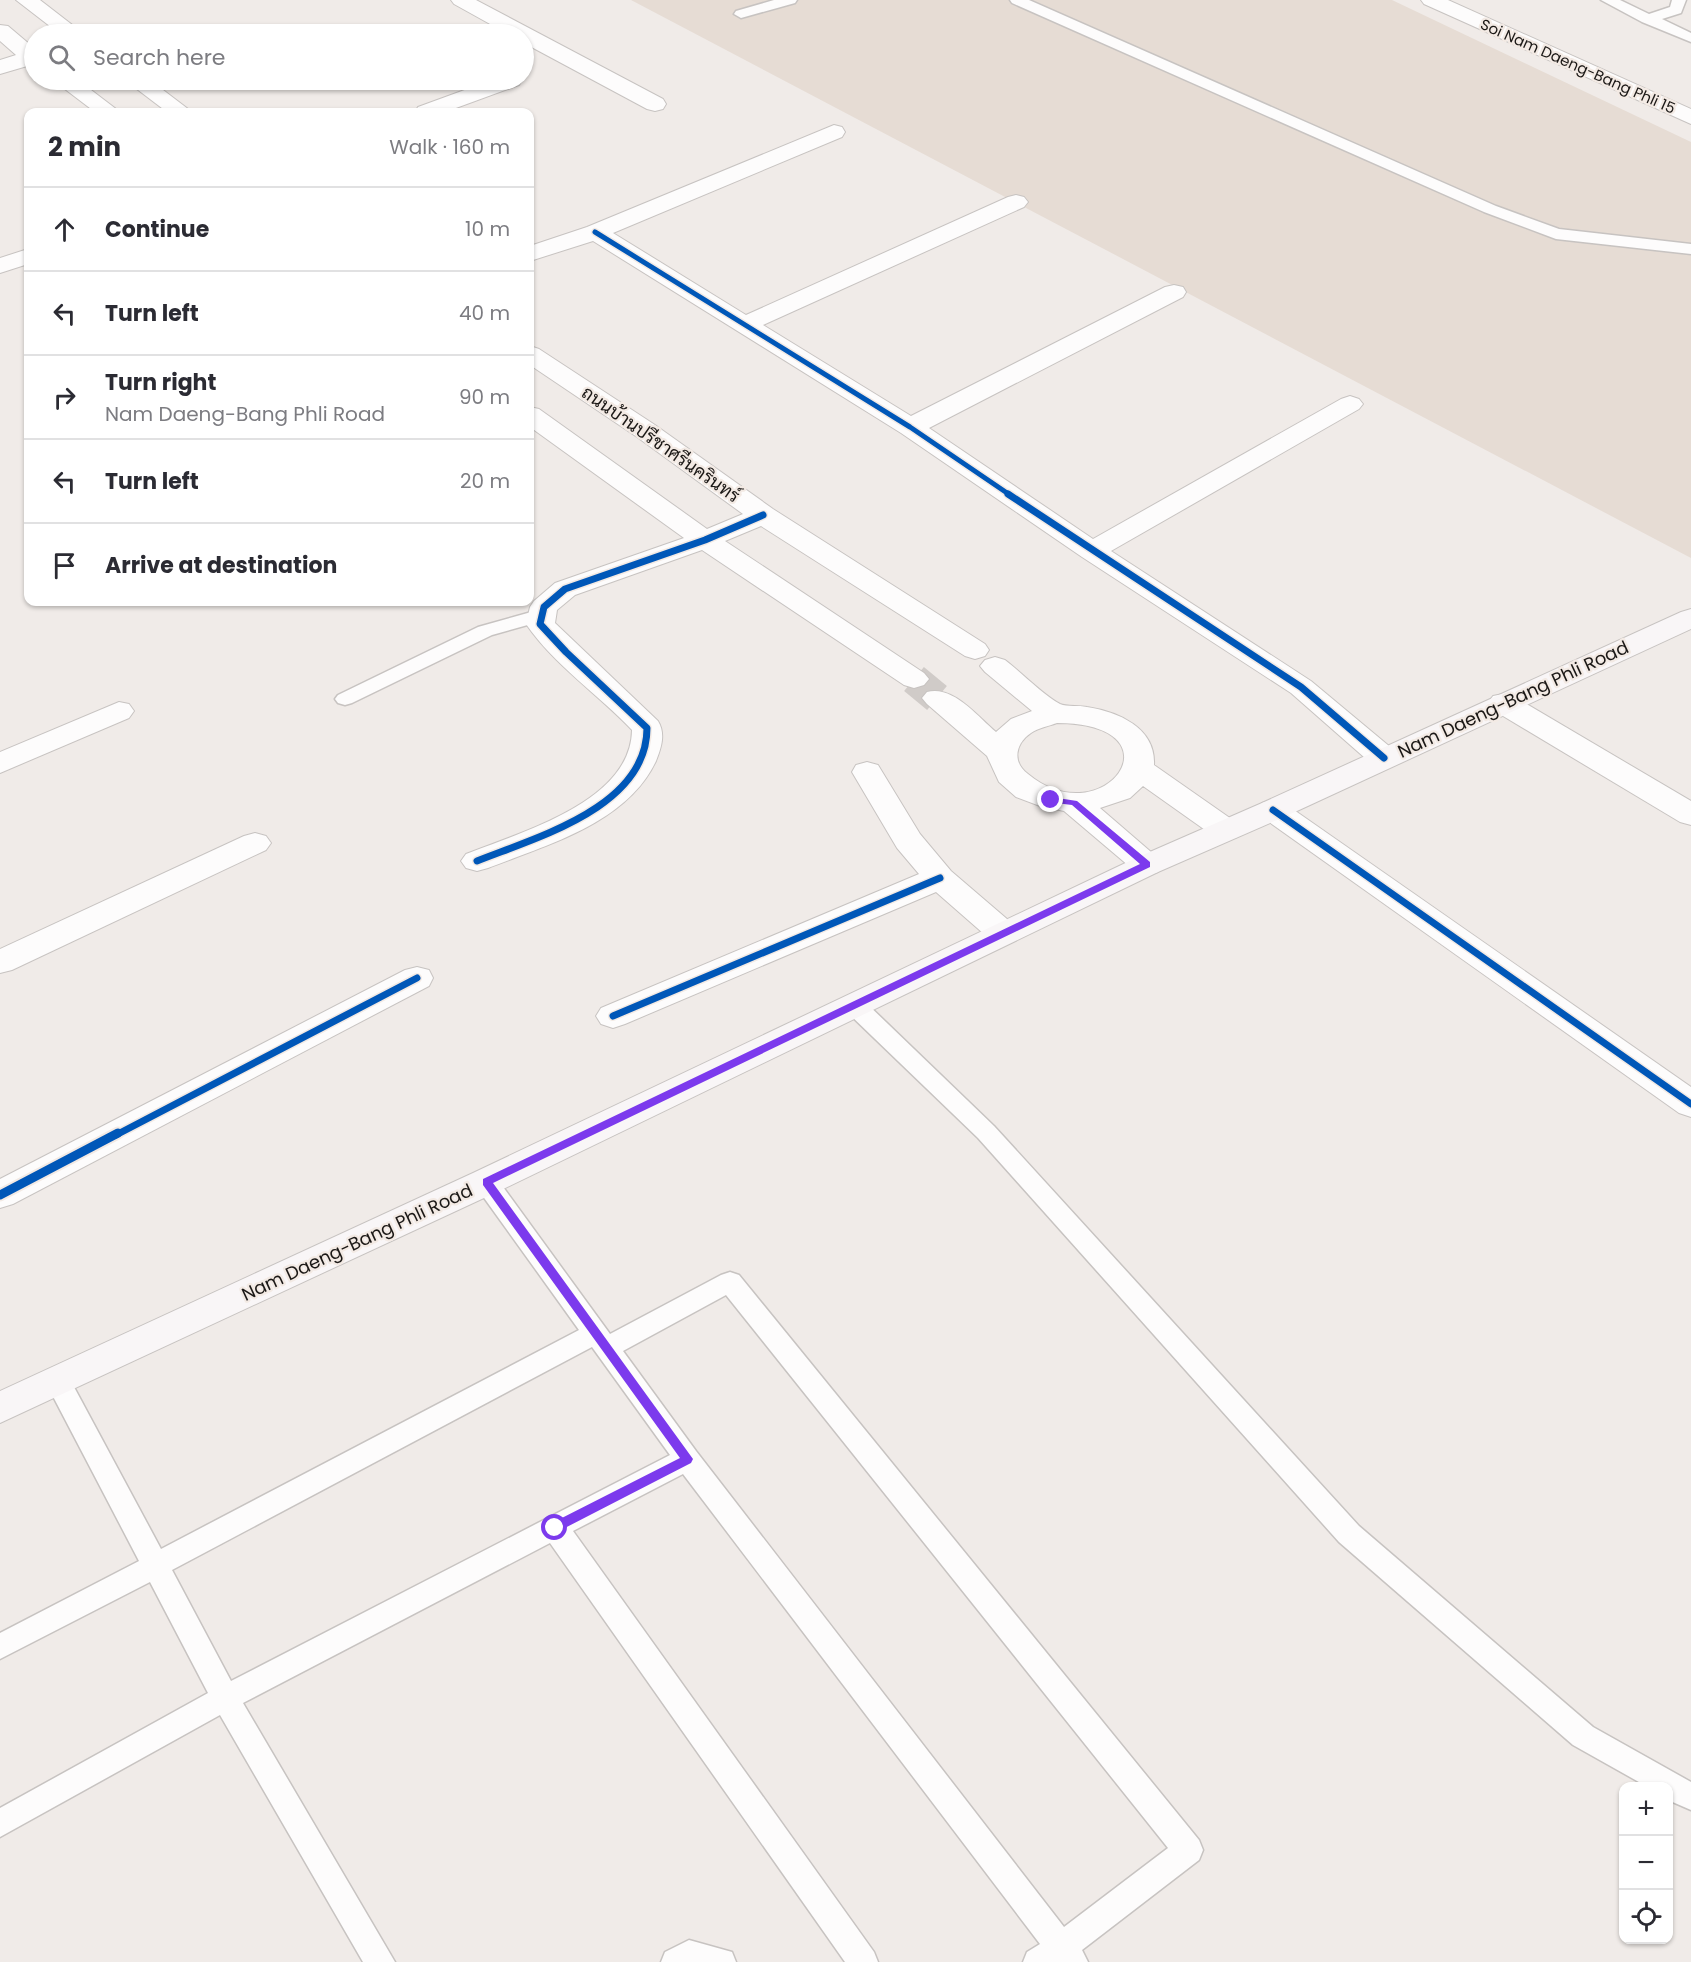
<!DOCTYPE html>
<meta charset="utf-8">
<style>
body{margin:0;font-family:Poppins,Sarabun,sans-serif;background:#f7f7f7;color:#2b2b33}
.controls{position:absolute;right:18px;bottom:18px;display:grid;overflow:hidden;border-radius:12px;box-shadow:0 2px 4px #0004}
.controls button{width:54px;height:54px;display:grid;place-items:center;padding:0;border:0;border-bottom:2px solid #e1e1e2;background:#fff;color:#2b2b33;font:30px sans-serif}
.stop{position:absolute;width:18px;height:18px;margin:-14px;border:4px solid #7c3aed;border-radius:50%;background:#fff}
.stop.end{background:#7c3aed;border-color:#fff;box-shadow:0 2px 6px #0008}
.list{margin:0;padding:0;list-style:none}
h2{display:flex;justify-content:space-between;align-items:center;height:78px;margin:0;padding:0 24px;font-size:26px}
h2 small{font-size:20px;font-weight:400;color:#7c7c81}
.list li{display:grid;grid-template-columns:39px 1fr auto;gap:18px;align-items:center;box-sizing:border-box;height:84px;padding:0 24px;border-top:2px solid #e1e1e2}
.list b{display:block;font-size:22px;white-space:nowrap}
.list p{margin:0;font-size:20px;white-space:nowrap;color:#7c7c81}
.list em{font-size:20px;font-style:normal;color:#7c7c81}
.icon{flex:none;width:33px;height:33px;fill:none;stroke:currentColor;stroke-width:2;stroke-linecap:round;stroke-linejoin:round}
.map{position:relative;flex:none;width:1691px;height:1962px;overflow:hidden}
.search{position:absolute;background:#fff;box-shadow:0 2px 4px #0004;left:24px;top:24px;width:510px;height:66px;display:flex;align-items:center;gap:15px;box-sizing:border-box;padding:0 21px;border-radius:33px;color:#7c7c81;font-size:22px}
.panel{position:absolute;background:#fff;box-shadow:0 2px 4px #0004;left:24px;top:108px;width:510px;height:498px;border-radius:12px}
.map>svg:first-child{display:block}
</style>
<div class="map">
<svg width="1691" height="1962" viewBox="0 0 1691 1962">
<rect width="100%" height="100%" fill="#f0ebe8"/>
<path fill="#e6dcd4" d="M631,0H1392L1691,142V558Z"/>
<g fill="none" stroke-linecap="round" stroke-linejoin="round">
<path stroke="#d0cbc8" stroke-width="31" stroke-dasharray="31 15" stroke-linecap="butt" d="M914,679L937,698"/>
<defs>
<g id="lane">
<path d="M774,0H797L795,3L741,18L734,14L736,11Z"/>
<path d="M1010,0H1029L1496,206L1559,229L1691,244V254L1556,239L1484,212L1012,3Z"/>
<path d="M1601,0H1620L1649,14L1670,7L1672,0H1686L1681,13L1662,19L1691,33V42L1642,22Z"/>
<path d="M542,609L549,611L552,615L549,619L492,635L352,703L345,705L338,703L335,699L338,695L478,627Z"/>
<path d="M854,997L862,999L994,1126L1359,1526L1593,1727L1691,1782V1810L1668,1800V1786H1646L1573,1745L1339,1542L978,1138L846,1011L843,1005L846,999Z"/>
<path d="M486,1173L495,1176L610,1334L721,1275L730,1272L739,1275L1199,1840L1203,1850L1199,1860L1082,1950L1088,1962H1023L1027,1952L1040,1944L683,1474L573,1531L874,1952L878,1962H845L550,1543L243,1703L395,1962H363L220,1715L0,1837V1808L208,1693L150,1582L0,1659V1633L139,1561L45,1381L49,1374L58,1371L67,1374L161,1549L579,1330L477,1188L474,1182L477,1176ZM726,1295L1168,1848L1064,1927L696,1451L623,1351ZM592,1347L670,1455L231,1681L172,1570Z"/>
<path d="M689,1940L732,1952L736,1962H661L665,1952Z"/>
</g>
<g id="street">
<path d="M16,0H40L84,34H60Z"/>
<path d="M451,0H476L663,99L666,104L663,109L655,111L647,109L524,43V34H508L454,4Z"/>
<path d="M1421,0H1448L1691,109V124L1424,4Z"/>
<path d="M0,25L8,26L34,48V64L0,74V60L16,55L0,41Z"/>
<path d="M53,80H78L120,112H95Z"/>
<path d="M125,80H150L192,112H167Z"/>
<path d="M492,80H522L519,85L445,112H415L418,107Z"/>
<path d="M834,125L842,127L845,132L842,137L613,233L746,315L1008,197L1016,195L1024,197L1028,202L1024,207L763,325L911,416L1165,287L1174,285L1183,287L1186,292L1183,297L929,428L1093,539L1341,399L1350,396L1359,399L1363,404L1359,409L1111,551L1311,681L1395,751L1399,758L1395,765L1384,768L1373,765L1291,693L1082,557L901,433L593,241L530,261V246L587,227Z"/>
<path d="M28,249V264L0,273V258Z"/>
<path d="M530,346L539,349L655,425L773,509L985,644L989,650L985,656L975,659L965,656L761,526L725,541L924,673L929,679L924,685L914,688L904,685L702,550L575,595L557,610L555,623L658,721C666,734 661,748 656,761C627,823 547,845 488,868L477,871L466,868L461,861L466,854C521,832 631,802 632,730C598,694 554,665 526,624L530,607L534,601L555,583L684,538L530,427V407L539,409L707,529L743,514L637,437L530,365Z"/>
<path d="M995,657L1005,660C1021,672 1043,695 1060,704C1067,707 1079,705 1087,707C1119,712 1156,728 1154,765L1237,823L1242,830L1237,837L1226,840L1215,837L1143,786L1130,798L1100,808L1158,858L1163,865L1158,872L1147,875L1136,872L1064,811L1040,806L1016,797L999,782L987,756L927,704L922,698L927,692C953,685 977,716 996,732L1011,719L1032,711L985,672L980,666L985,660ZM1057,723C1185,724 1104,837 1028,774C1012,762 1015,744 1031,733C1038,728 1049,726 1057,723Z"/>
<path d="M1503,694L1513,696L1691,801V825L1680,822L1493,710L1488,703L1493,696Z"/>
<path d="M119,702L129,704L134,711L129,718L0,773V752Z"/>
<path d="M867,762L878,765L920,834L951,871L1014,925L1019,933L1014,941L1003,944L992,941L936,892L625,1024L613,1028L601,1024L596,1016L601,1008L919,874L897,848L852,772L856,765Z"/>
<path d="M1273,800L1284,803L1691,1087V1117L1679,1113L1262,817L1258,810L1262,803Z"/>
<path d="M255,833L266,836L271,843L266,850L12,970L0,973V949L244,836Z"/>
<path d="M417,967L429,970L433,978L429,986L13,1204L0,1208V1179L405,970Z"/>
</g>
<path id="secondary" d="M1691,609V629L1284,817L1158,872L499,1191L0,1423V1391L473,1173L1136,858L1262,803L1681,612Z"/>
</defs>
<use href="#lane" stroke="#c7c3c1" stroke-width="3"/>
<use href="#street" stroke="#c7c3c1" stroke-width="2"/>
<use href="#secondary" stroke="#c7c3c1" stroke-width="2"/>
<use href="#lane" fill="#fdfcfc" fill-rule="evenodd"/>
<use href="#street" fill="#fdfcfc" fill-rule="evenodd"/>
<use href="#secondary" fill="#f9f6f7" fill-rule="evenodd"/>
<defs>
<path id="cycleway-far2" d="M595,232L910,427L1010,495"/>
<g id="cycleway-far1">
<path d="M1008,494L1301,687L1384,758"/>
<path d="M1273,810L1691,1104"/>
<path d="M477,861C537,837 647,807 647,728L566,652L540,624L544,607L565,589L705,540L763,515"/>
<path d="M613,1016L940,878"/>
<path d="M116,1135L417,978"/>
</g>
<path id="cycleway" d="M0,1195L118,1133"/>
</defs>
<use href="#cycleway-far2" stroke="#f3eae4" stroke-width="8"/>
<use href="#cycleway-far1" stroke="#f3eae4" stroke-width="10"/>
<use href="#cycleway" stroke="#f3eae4" stroke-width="13"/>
<use href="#cycleway-far2" stroke="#0057b8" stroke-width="5"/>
<use href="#cycleway-far1" stroke="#0057b8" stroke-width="7"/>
<use href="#cycleway" stroke="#0057b8" stroke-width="9"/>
</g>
<path fill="#7c3aed" d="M1051,797L1077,801L1150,862V867L493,1183L693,1459L691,1463L559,1531H550V1524L680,1458L483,1185V1179L1140,864L1072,805L1048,802L1046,800Z"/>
<g text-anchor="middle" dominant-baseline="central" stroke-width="4.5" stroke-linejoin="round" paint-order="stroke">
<g font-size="15" fill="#1b1816" stroke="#f3eae4">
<text transform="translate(1578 66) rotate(24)">Soi Nam Daeng-Bang Phli 15</text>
</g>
<g font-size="18" fill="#1b1816" stroke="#f3eae4">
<text transform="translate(661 444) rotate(35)">ถนนบ้านปรีชาศรีนครินทร์</text>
<text transform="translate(1513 699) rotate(-25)">Nam Daeng-Bang Phli Road</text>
<text transform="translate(357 1242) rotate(-25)">Nam Daeng-Bang Phli Road</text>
</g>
</g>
</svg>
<div class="controls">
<button>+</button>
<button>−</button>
<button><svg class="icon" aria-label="locate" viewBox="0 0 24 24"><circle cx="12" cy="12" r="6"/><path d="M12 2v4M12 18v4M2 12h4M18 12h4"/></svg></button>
</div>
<div class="stop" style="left:555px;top:1528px"></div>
<div class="stop end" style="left:1051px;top:800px"></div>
<div class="search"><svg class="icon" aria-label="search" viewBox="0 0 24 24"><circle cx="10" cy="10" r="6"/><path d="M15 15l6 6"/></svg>Search here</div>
<section class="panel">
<h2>2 min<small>Walk · 160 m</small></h2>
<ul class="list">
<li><svg class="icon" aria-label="ahead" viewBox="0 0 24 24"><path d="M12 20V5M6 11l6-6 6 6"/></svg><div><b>Continue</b></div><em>10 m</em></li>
<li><svg class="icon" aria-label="left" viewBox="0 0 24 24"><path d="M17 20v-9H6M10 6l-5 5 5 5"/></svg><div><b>Turn left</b></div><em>40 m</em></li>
<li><svg class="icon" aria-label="right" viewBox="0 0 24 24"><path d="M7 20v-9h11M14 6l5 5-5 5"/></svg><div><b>Turn right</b><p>Nam Daeng-Bang Phli Road</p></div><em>90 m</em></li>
<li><svg class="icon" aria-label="left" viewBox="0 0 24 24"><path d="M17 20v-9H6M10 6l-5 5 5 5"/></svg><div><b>Turn left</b></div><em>20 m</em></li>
<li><svg class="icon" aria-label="arrive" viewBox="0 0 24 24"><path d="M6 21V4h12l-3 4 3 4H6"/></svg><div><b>Arrive at destination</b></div></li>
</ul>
</section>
</div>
